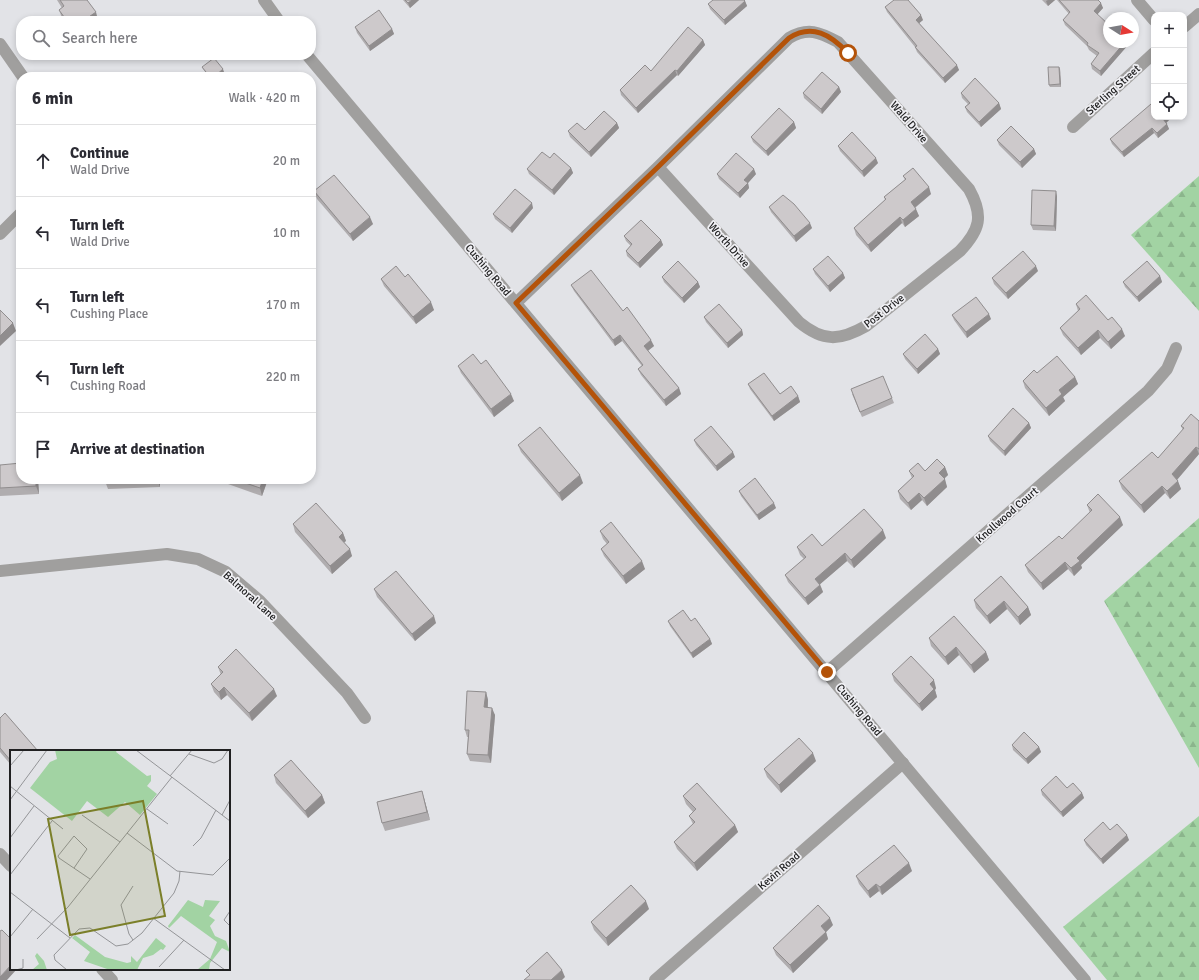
<!DOCTYPE html>
<meta charset="utf-8">
<style>
body{margin:0;font-family:Signika,sans-serif;background:#f2f2f3;color:#2b2b33}
.controls{position:absolute;right:12px;top:12px;display:grid;overflow:hidden;border-radius:8px;box-shadow:0 2px 6px #0003}
.controls button{width:36px;height:36px;display:grid;place-items:center;padding:0;border:0;border-bottom:1px solid #e1e1e2;background:#fff;color:#2b2b33;font:20px sans-serif}
.compass{position:absolute;left:1103px;top:12px;width:36px;height:36px;border-radius:50%;background:#fff;box-shadow:0 2px 6px #0003;rotate:101deg}
.stop{position:absolute;width:12px;height:12px;margin:-9px;border:3px solid #b45309;border-radius:50%;background:#fff}
.stop.end{background:#b45309;border-color:#fff;box-shadow:0 1px 4px #0008}
.list{margin:0;padding:0;list-style:none}
h2{display:flex;justify-content:space-between;align-items:center;height:52px;margin:0;padding:0 16px;font-size:17px}
h2 small{font-size:13px;font-weight:400;color:#7c7c81}
.list li{display:grid;grid-template-columns:26px 1fr auto;gap:12px;align-items:center;box-sizing:border-box;height:72px;padding:0 16px;border-top:1px solid #e1e1e2}
.list b{display:block;font-size:15px;white-space:nowrap}
.list p{margin:0;font-size:13px;white-space:nowrap;color:#7c7c81}
.list em{font-size:13px;font-style:normal;color:#7c7c81}
.icon{flex:none;width:22px;height:22px;fill:none;stroke:currentColor;stroke-width:2;stroke-linecap:round;stroke-linejoin:round}
.map{position:relative;flex:none;width:1199px;height:980px;overflow:hidden}
.search{position:absolute;background:#fff;box-shadow:0 2px 6px #0003;left:16px;top:16px;width:300px;height:44px;display:flex;align-items:center;gap:10px;box-sizing:border-box;padding:0 14px;border-radius:16px;color:#7c7c81;font-size:15px}
.panel{position:absolute;background:#fff;box-shadow:0 2px 6px #0003;left:16px;top:72px;width:300px;height:412px;border-radius:16px}
.map>svg:first-child{display:block}
</style>
<div class="map">
<svg width="1199" height="980" viewBox="0 0 1199 980">
<defs>
<pattern id="forest-firs" width="22" height="20" patternUnits="userSpaceOnUse"><rect width="22" height="20" fill="#a2d3a3"/><path d="M5 1l3.5 6h-7zM16 11l3.5 6h-7z" fill="#8bb58c"/></pattern>
</defs>
<rect width="100%" height="100%" fill="#e2e3e7"/>
<g fill="url(#forest-firs)">
<path d="M1199,176V311L1131,235Z"/>
<path d="M1199,518V768L1104,601Z"/>
<path d="M1199,816V980H1107L1063,927Z"/>
</g>
<g fill="none" stroke-linecap="round" stroke-linejoin="round">
<g stroke="#a09f9e" stroke-width="12">
<path d="M264,0L279,21"/>
<path d="M1137,0L1154,20"/>
<path d="M1184,27L1199,14"/>
<path d="M0,44L23,77"/>
<path d="M307,55L1085,980"/>
<path d="M1073,127L1154,53"/>
<path d="M0,234L21,213"/>
<path d="M516,303L658,167L789,38C808,27 819,32 838,42L969,189C984,216 980,230 960,251L866,326C840,341 823,342 799,322L658,167"/>
<path d="M0,571L167,554L198,559L226,572L260,601L347,693L365,718"/>
<path d="M827,672L1148,391L1167,369L1176,348"/>
<path d="M0,854L11,866"/>
<path d="M102,969L112,980"/>
<path d="M655,980L903,763"/>
</g>
</g>
<g fill="#b0adaf">
<path d="M57,0H87L98,20L97,21H64L62,18L59,10L62,8Z"/>
<path d="M403,0H419L410,8Z"/>
<path d="M1042,0H1055L1048,6Z"/>
<path d="M1057,0H1098L1103,8L1097,14L1109,42H1127L1128,45L1101,76L1092,69L1091,64L1097,56L1089,50L1087,46L1065,25L1063,20L1069,14Z"/>
<path d="M745,1L747,6L725,25L710,9L708,4Z"/>
<path d="M885,7L923,20L919,23L959,70L945,83L917,52L915,47L887,12Z"/>
<path d="M355,27L392,29L394,34L370,51L357,33Z"/>
<path d="M703,40L705,45L678,76L677,75L638,113L621,95L620,90L651,71Z"/>
<path d="M202,67L224,72L218,77H209L203,69Z"/>
<path d="M1059,67L1060,69L1061,87H1050L1049,85Z"/>
<path d="M839,87L841,92L822,114L804,98L803,93Z"/>
<path d="M961,93L999,103L1001,109L981,127L967,112L965,107L968,104L962,98Z"/>
<path d="M1154,117H1172L1166,123L1169,129L1158,138L1154,133L1124,157L1112,144L1110,139Z"/>
<path d="M794,122L796,128L768,156L753,142L751,137Z"/>
<path d="M617,123L619,128L591,157L570,137L568,131L585,130Z"/>
<path d="M997,140L1034,149L1036,154L1022,168L999,145Z"/>
<path d="M838,146L878,163L864,177L840,151Z"/>
<path d="M550,158L571,168L573,173L554,195L529,174L527,169Z"/>
<path d="M717,174H756L748,183L749,188L740,198L719,179Z"/>
<path d="M903,176L931,194L915,208L919,216L905,227L902,223L871,252L856,235L854,228L885,200L884,197L905,180Z"/>
<path d="M314,191L373,224L353,241L317,199Z"/>
<path d="M1057,196L1056,231L1033,230L1031,225Z"/>
<path d="M769,207L812,228L796,242L771,212Z"/>
<path d="M533,208L512,233L495,219L493,214Z"/>
<path d="M624,236L661,240L663,245L640,268L627,256L626,251L631,246L626,241Z"/>
<path d="M813,269L843,273L845,278L830,292L815,274Z"/>
<path d="M1038,271L1008,299L994,284L992,278Z"/>
<path d="M1160,276L1162,282L1139,302L1125,287L1123,282Z"/>
<path d="M405,277L434,310L416,324L384,286L381,279Z"/>
<path d="M662,277L698,282L700,287L684,303L664,282Z"/>
<path d="M571,285L623,311L654,346L648,351L679,388L681,394L666,406L641,375L638,369L642,366L622,341L615,346L574,291Z"/>
<path d="M1076,304L1108,320L1125,336L1111,349L1100,338L1081,355L1063,335L1060,328L1078,311Z"/>
<path d="M952,315L991,319L967,338L954,320Z"/>
<path d="M704,317L742,330L743,335L728,348L706,322Z"/>
<path d="M938,349L940,354L918,374L905,359L903,354Z"/>
<path d="M481,364L514,401L494,417L461,373L458,366Z"/>
<path d="M1037,373L1075,377L1078,384L1063,397L1065,401L1049,416L1025,388L1023,381Z"/>
<path d="M748,384L780,394L798,396L800,402L774,421L750,389Z"/>
<path d="M852,394L892,398L894,403L862,417Z"/>
<path d="M1199,421V454L1177,480L1181,489L1170,499L1165,493L1144,513L1122,489L1119,481L1158,458L1183,430L1181,426Z"/>
<path d="M1029,423L1031,428L1005,456L990,441L988,436Z"/>
<path d="M694,440L735,457L717,471L696,445Z"/>
<path d="M518,445L583,483L562,501L521,452Z"/>
<path d="M0,465L21,479H38L39,494L0,496Z"/>
<path d="M945,467L948,475L944,478L947,487L927,506L922,500L911,510L900,499L898,491L912,478L909,471H925Z"/>
<path d="M160,479V487L108,489L105,481Z"/>
<path d="M214,479H268L262,496Z"/>
<path d="M739,491L776,508L759,520L741,496Z"/>
<path d="M1087,505L1123,525L1081,565L1082,568L1074,576L1068,569L1043,590L1028,572L1025,565L1062,539L1090,513Z"/>
<path d="M293,524L343,533L346,541L344,542L352,556L332,574L295,532Z"/>
<path d="M600,531L645,569L626,584L604,556L601,549L607,544L603,539Z"/>
<path d="M886,538L854,568L847,561L820,584L823,592L808,605L788,582L785,575L804,559L800,555L797,547L822,546Z"/>
<path d="M1001,576L1028,607L1031,615L1020,625L1007,609L990,624L976,608L974,600Z"/>
<path d="M374,589L436,623L415,641L377,597Z"/>
<path d="M668,621H691L710,639L712,644L693,658L670,626Z"/>
<path d="M929,638L986,652L989,660L974,673L959,655L948,665L931,646Z"/>
<path d="M218,667L277,696L252,721L227,695L221,700L214,692L211,684L221,675Z"/>
<path d="M892,674L936,688L935,690L937,697L922,711L894,681Z"/>
<path d="M486,692L488,700V707L495,715L491,763L470,761L467,754L468,737H467L465,730Z"/>
<path d="M0,718L11,751V765L0,752Z"/>
<path d="M1012,745L1039,747L1041,752L1028,764L1013,750Z"/>
<path d="M816,761L781,793L767,777L764,769Z"/>
<path d="M274,775L322,795L325,803L308,818L276,783Z"/>
<path d="M1067,788L1082,793L1084,798L1063,817L1042,795L1041,790Z"/>
<path d="M683,796L735,825L738,832L697,871L677,849L674,842L693,824L689,816L693,812L686,804Z"/>
<path d="M424,798L430,820L385,831L382,823Z"/>
<path d="M1110,830L1129,840L1103,864L1086,845L1084,840Z"/>
<path d="M912,871L882,895L879,891L870,898L859,884L856,876Z"/>
<path d="M649,909L608,946L594,930L591,922Z"/>
<path d="M833,925L826,932L828,939L793,973L776,955L773,948Z"/>
</g>
<g fill="#908d8e">
<path d="M412,0H419L410,8L408,3Z"/>
<path d="M1048,0H1055L1048,6L1046,1Z"/>
<path d="M745,1L747,6L725,25L724,20Z"/>
<path d="M1101,3L1103,8L1096,16L1094,11Z"/>
<path d="M96,12L98,20L97,21H83Z"/>
<path d="M921,15L923,20L917,25L916,20Z"/>
<path d="M392,29L394,34L370,51L369,46Z"/>
<path d="M703,40L705,45L678,76L677,71Z"/>
<path d="M1125,42H1127L1128,45L1101,76L1100,71Z"/>
<path d="M957,65L959,70L945,83L943,78Z"/>
<path d="M1059,67L1060,69L1061,87L1060,84Z"/>
<path d="M223,69L224,72L218,77H214Z"/>
<path d="M675,70L677,75L638,113L636,108Z"/>
<path d="M839,87L841,92L822,114L821,109Z"/>
<path d="M1185,98L1187,103L1184,106V99Z"/>
<path d="M999,103L1001,109L981,127L979,122Z"/>
<path d="M1165,117H1172L1165,124L1163,119Z"/>
<path d="M794,122L796,128L768,156L766,151Z"/>
<path d="M617,123L619,128L591,157L589,152Z"/>
<path d="M1167,124L1169,129L1158,138L1157,133Z"/>
<path d="M1152,128L1154,133L1124,157L1122,152Z"/>
<path d="M1034,149L1036,154L1022,168L1020,162Z"/>
<path d="M876,158L878,163L864,177L862,171Z"/>
<path d="M571,168L573,173L554,195L552,190Z"/>
<path d="M754,169L756,174L748,183L749,188L740,198L738,193L744,180Z"/>
<path d="M929,187L931,194L913,209L911,202Z"/>
<path d="M1056,191L1057,196L1056,231L1054,226Z"/>
<path d="M532,203L533,208L512,233L510,228Z"/>
<path d="M916,209L919,216L905,227L903,220Z"/>
<path d="M370,217L373,224L353,241L350,234Z"/>
<path d="M900,217L902,223L871,252L868,245Z"/>
<path d="M810,223L812,228L796,242L794,236Z"/>
<path d="M661,240L663,245L640,268L638,263Z"/>
<path d="M1036,266L1038,271L1008,299L1006,293Z"/>
<path d="M843,273L845,278L830,292L828,286Z"/>
<path d="M1160,276L1162,282L1139,302L1137,297Z"/>
<path d="M698,282L700,287L684,303L682,298Z"/>
<path d="M431,302L434,310L416,324L413,317Z"/>
<path d="M989,314L991,319L967,338L966,332Z"/>
<path d="M13,323L16,331L0,346V336Z"/>
<path d="M1122,329L1125,336L1111,349L1108,342Z"/>
<path d="M742,330L743,335L728,348L727,343Z"/>
<path d="M1098,330L1100,338L1081,355L1078,348Z"/>
<path d="M620,335L622,341L615,346L613,340Z"/>
<path d="M651,340L654,346L646,352L644,346Z"/>
<path d="M938,349L940,354L918,374L917,369Z"/>
<path d="M1075,377L1078,384L1063,397L1065,401L1049,416L1046,408L1059,390Z"/>
<path d="M679,388L681,394L666,406L664,400Z"/>
<path d="M511,394L514,401L494,417L491,409Z"/>
<path d="M798,396L800,402L774,421L772,416Z"/>
<path d="M1029,423L1031,428L1005,456L1004,451Z"/>
<path d="M1196,447L1199,454L1175,482L1172,474Z"/>
<path d="M733,452L735,457L717,471L716,466Z"/>
<path d="M945,467L948,475L942,481L939,473Z"/>
<path d="M580,475L583,483L562,501L559,493Z"/>
<path d="M36,479H38L39,494L36,486Z"/>
<path d="M157,479H160V487Z"/>
<path d="M263,479H268L262,496L260,488Z"/>
<path d="M945,479L947,487L927,506L924,498Z"/>
<path d="M1178,481L1181,489L1170,499L1167,491Z"/>
<path d="M1162,486L1165,493L1144,513L1141,505Z"/>
<path d="M919,493L922,500L911,510L908,503Z"/>
<path d="M774,503L776,508L759,520L757,515Z"/>
<path d="M1120,517L1123,525L1081,565L1082,568L1074,576L1071,568L1077,558Z"/>
<path d="M883,530L886,538L854,568L851,560Z"/>
<path d="M343,533L346,541L342,544L339,537Z"/>
<path d="M350,549L352,556L332,574L330,566Z"/>
<path d="M845,553L847,561L818,586L815,579Z"/>
<path d="M642,561L645,569L626,584L623,576Z"/>
<path d="M1065,562L1068,569L1043,590L1041,583Z"/>
<path d="M820,585L823,592L808,605L805,598Z"/>
<path d="M1004,601L1007,609L990,624L987,616Z"/>
<path d="M1028,607L1031,615L1020,625L1018,617Z"/>
<path d="M434,616L436,623L415,641L412,634Z"/>
<path d="M710,639L712,644L693,658L691,653Z"/>
<path d="M956,647L959,655L948,665L945,657Z"/>
<path d="M986,652L989,660L974,673L971,665Z"/>
<path d="M934,680L936,688L935,690L937,697L922,711L919,704L930,684Z"/>
<path d="M224,687L227,695L221,700L219,692Z"/>
<path d="M274,689L277,696L252,721L249,713Z"/>
<path d="M486,692L488,700L487,715L484,707Z"/>
<path d="M492,708L495,715L491,763L488,755Z"/>
<path d="M1039,747L1041,752L1028,764L1026,759Z"/>
<path d="M813,753L816,761L781,793L779,785Z"/>
<path d="M422,791L424,798L430,820L427,812Z"/>
<path d="M1082,793L1084,798L1063,817L1061,812Z"/>
<path d="M322,795L325,803L308,818L305,811Z"/>
<path d="M735,825L738,832L697,871L694,863Z"/>
<path d="M1127,835L1129,840L1103,864L1101,859Z"/>
<path d="M909,863L912,871L882,895L880,887Z"/>
<path d="M876,884L879,891L870,898L868,891Z"/>
<path d="M646,901L649,909L608,946L606,938Z"/>
<path d="M830,918L833,925L826,932L828,939L793,973L790,965L821,926Z"/>
<path d="M11,965V969H17L7,980H0V977Z"/>
<path d="M562,970L565,977L562,980H551Z"/>
</g>
<g fill="#cdc9cb" stroke="#908d8e">
<path d="M60,0H87L96,12L83,21H67L59,10L64,6Z"/>
<path d="M405,0H412L408,3Z"/>
<path d="M713,0H744L745,1L724,20L708,4Z"/>
<path d="M894,0H908L921,15L916,20L957,65L943,78L915,47L917,46L885,7Z"/>
<path d="M1059,0H1098L1101,3L1094,11L1109,25V42H1125L1100,71L1091,64L1099,53L1087,45L1088,43L1063,20L1070,12Z"/>
<path d="M379,10L392,29L369,46L355,27Z"/>
<path d="M688,27L703,40L677,71L675,70L636,108L620,90L645,65L651,71Z"/>
<path d="M214,58L223,69L214,77H210L202,67Z"/>
<path d="M1048,67H1059L1060,84L1049,85Z"/>
<path d="M822,72L839,87L821,109L803,93Z"/>
<path d="M975,78L999,103L979,122L965,107L970,103L961,93Z"/>
<path d="M1151,104L1152,106L1154,104V117H1165L1163,119L1167,124L1157,133L1152,128L1122,152L1110,139Z"/>
<path d="M779,108L794,122L766,151L751,137Z"/>
<path d="M604,111L617,123L589,152L568,131L577,123L585,130Z"/>
<path d="M1011,126L1034,149L1020,162L997,140Z"/>
<path d="M852,132L876,158L862,171L838,146Z"/>
<path d="M542,152L550,158L554,153L571,168L552,190L527,169Z"/>
<path d="M736,153L754,169L744,180L748,183L738,193L717,174Z"/>
<path d="M913,168L929,187L911,202L916,209L903,220L900,217L868,245L854,228L886,199L884,197L906,179L903,176Z"/>
<path d="M334,175L370,217L350,234L314,191Z"/>
<path d="M515,189L532,203L510,228L493,214Z"/>
<path d="M1032,190L1056,191L1054,226L1031,225Z"/>
<path d="M783,195L794,204L810,223L794,236L769,207Z"/>
<path d="M641,220L661,240L638,263L626,251L632,244L624,236Z"/>
<path d="M1023,251L1036,266L1006,293L992,278Z"/>
<path d="M828,256L843,273L828,286L813,269Z"/>
<path d="M678,261L698,282L682,298L662,277Z"/>
<path d="M1147,261L1160,276L1137,297L1123,282Z"/>
<path d="M396,266L405,277L408,274L431,302L413,317L381,279Z"/>
<path d="M591,270L623,311L627,307L651,340L644,346L679,388L664,400L638,369L643,365L620,335L613,340L571,285Z"/>
<path d="M1086,295L1108,320L1112,317L1122,329L1108,342L1098,330L1078,348L1060,328L1080,309L1076,304Z"/>
<path d="M976,297L989,314L966,332L952,315Z"/>
<path d="M719,304L742,330L727,343L704,317Z"/>
<path d="M0,310L13,323L0,336Z"/>
<path d="M925,334L938,349L917,369L903,354Z"/>
<path d="M473,354L481,364L486,360L511,394L491,409L458,366Z"/>
<path d="M1057,356L1075,377L1059,390L1062,394L1046,408L1023,381L1034,370L1037,373Z"/>
<path d="M764,373L780,394L791,386L798,396L772,416L748,384Z"/>
<path d="M883,376L892,398L860,412L851,389Z"/>
<path d="M1013,408L1029,423L1004,451L988,436Z"/>
<path d="M1191,414L1199,421V449L1196,447L1172,474L1178,481L1167,491L1162,486L1141,505L1119,481L1152,452L1158,458L1184,428L1181,426Z"/>
<path d="M711,426L733,452L716,466L694,440Z"/>
<path d="M540,427L580,475L559,493L518,445Z"/>
<path d="M937,459L945,467L939,473L945,479L924,498L919,493L908,503L898,491L914,476L909,471L918,463L925,471Z"/>
<path d="M21,463V479H36V486L0,488V465Z"/>
<path d="M755,478L774,503L757,515L739,491Z"/>
<path d="M105,479H157L105,481Z"/>
<path d="M234,479H263L260,488Z"/>
<path d="M1098,494L1120,517L1077,558L1080,561L1071,568L1065,562L1041,583L1025,565L1059,536L1062,539L1092,510L1087,505Z"/>
<path d="M316,503L343,533L339,537L350,549L330,566L293,524Z"/>
<path d="M864,509L883,530L851,560L845,553L815,579L820,585L805,598L785,575L806,557L797,547L812,534L822,546Z"/>
<path d="M611,522L642,561L623,576L601,549L609,542L600,531Z"/>
<path d="M396,571L434,616L412,634L374,589Z"/>
<path d="M1001,576L1028,607L1018,617L1004,601L987,616L974,600Z"/>
<path d="M683,610L691,621L695,618L710,639L691,653L668,621Z"/>
<path d="M954,616L986,652L971,665L956,647L945,657L929,638Z"/>
<path d="M236,649L274,689L249,713L224,687L219,692L211,684L223,672L218,667Z"/>
<path d="M911,656L934,680L930,684L934,689L919,704L892,674Z"/>
<path d="M467,691L486,692L484,707L492,708L488,755L467,754L469,730H465Z"/>
<path d="M5,713L38,751H11V761L0,748V718Z"/>
<path d="M1024,732L1039,747L1026,759L1012,745Z"/>
<path d="M799,738L813,753L779,785L764,769Z"/>
<path d="M291,760L322,795L305,811L274,775Z"/>
<path d="M1056,776L1067,788L1073,783L1082,793L1061,812L1041,790Z"/>
<path d="M697,783L735,825L694,863L674,842L695,822L689,816L696,809L683,796Z"/>
<path d="M422,791L427,812L382,823L377,802Z"/>
<path d="M1103,822L1110,830L1117,824L1127,835L1101,859L1084,840Z"/>
<path d="M894,845L909,863L880,887L876,884L868,891L856,876Z"/>
<path d="M631,885L646,901L606,938L591,922Z"/>
<path d="M818,905L830,918L821,926L826,932L790,965L773,948Z"/>
<path d="M2,930L11,939V965L0,977V931Z"/>
<path d="M547,952L562,970L551,980H524L530,975L526,971Z"/>
</g>
<g fill="none" stroke-linecap="round" stroke-linejoin="round">
<path stroke="#b45309" stroke-width="5" d="M827,672L516,303L658,167L789,38C812,23 831,35 848,53"/>
</g>
<g text-anchor="middle" dominant-baseline="central" stroke-width="3.5" stroke-linejoin="round" paint-order="stroke">
<g font-size="11" fill="#202021" stroke="#f0f0f4">
<text transform="translate(1113 90) rotate(-42)">Sterling Street</text>
<text transform="translate(909 122) rotate(49)">Wald Drive</text>
<text transform="translate(729 245) rotate(48)">Worth Drive</text>
<text transform="translate(488 270) rotate(50)">Cushing Road</text>
<text transform="translate(884 311) rotate(-38)">Post Drive</text>
<text transform="translate(1007 515) rotate(-41)">Knollwood Court</text>
<text transform="translate(250 596) rotate(42)">Balmoral Lane</text>
<text transform="translate(859 710) rotate(50)">Cushing Road</text>
<text transform="translate(779 871) rotate(-41)">Kevin Road</text>
</g>
</g>
<g transform="translate(10 750)">
<rect width="220" height="220" fill="#e2e3e7"/>
<path d="M45,0H107L106,2L137,26L141,25V31L137,36L147,44L130,65L115,52L98,67L77,51L62,71L20,38L40,12L47,9ZM178,150L193,157L195,150L210,151L199,166L205,170L200,176L205,186L216,191L220,202L212,198L200,213L199,220H187L200,209L207,192L171,166L159,178L158,176ZM65,185L95,207L117,213L121,212V206L127,212L146,188L156,196L153,200L151,199L143,205L133,208L127,220H100L74,211L80,202L62,188ZM27,203L34,211L37,220H22L29,214L25,206Z" fill="#a2d3a3"/>
<path fill="none" stroke="#949598" stroke-width="1" d="M126,0L220,71M179,4L204,13L212,9L218,0M0,16L14,0M160,26L182,0M0,36L53,79M0,50L37,0M137,59L158,74M72,65L110,92M212,65L220,50M117,83L167,121L203,125L220,108M0,88L24,56M183,96L191,88L206,60M64,118L77,99L64,86L48,106L49,108L80,129M0,125L42,71M123,136L111,155L119,184L123,190M0,142L60,188M220,161L214,170L220,176M143,168L215,220M0,187L23,159M27,189L58,157L162,27M149,217L174,190M6,220L13,218V209M57,220L45,210L44,205L69,179L80,178L106,196L118,194L132,183L164,143L169,131L170,121"/>
<path fill="#7b7f29" fill-opacity="0.15" stroke="#7b7f29" stroke-width="2" d="M133,51L155,166L60,185L38,69Z"/>
<rect width="220" height="220" fill="none" stroke="#202021" stroke-width="2"/>
</g>
</svg>
<div class="controls">
<button>+</button>
<button>−</button>
<button><svg class="icon" aria-label="locate" viewBox="0 0 24 24"><circle cx="12" cy="12" r="6"/><path d="M12 2v4M12 18v4M2 12h4M18 12h4"/></svg></button>
</div>
<svg class="compass" viewBox="-18 -18 36 36"><path d="M0-13l5 13h-10z" fill="#e53935"/><path d="M0 13l5-13h-10z" fill="#7c7c81"/></svg>
<div class="stop" style="left:848px;top:53px"></div>
<div class="stop end" style="left:827px;top:672px"></div>
<div class="search"><svg class="icon" aria-label="search" viewBox="0 0 24 24"><circle cx="10" cy="10" r="6"/><path d="M15 15l6 6"/></svg>Search here</div>
<section class="panel">
<h2>6 min<small>Walk · 420 m</small></h2>
<ul class="list">
<li><svg class="icon" aria-label="ahead" viewBox="0 0 24 24"><path d="M12 20V5M6 11l6-6 6 6"/></svg><div><b>Continue</b><p>Wald Drive</p></div><em>20 m</em></li>
<li><svg class="icon" aria-label="left" viewBox="0 0 24 24"><path d="M17 20v-9H6M10 6l-5 5 5 5"/></svg><div><b>Turn left</b><p>Wald Drive</p></div><em>10 m</em></li>
<li><svg class="icon" aria-label="left" viewBox="0 0 24 24"><path d="M17 20v-9H6M10 6l-5 5 5 5"/></svg><div><b>Turn left</b><p>Cushing Place</p></div><em>170 m</em></li>
<li><svg class="icon" aria-label="left" viewBox="0 0 24 24"><path d="M17 20v-9H6M10 6l-5 5 5 5"/></svg><div><b>Turn left</b><p>Cushing Road</p></div><em>220 m</em></li>
<li><svg class="icon" aria-label="arrive" viewBox="0 0 24 24"><path d="M6 21V4h12l-3 4 3 4H6"/></svg><div><b>Arrive at destination</b></div></li>
</ul>
</section>
</div>
